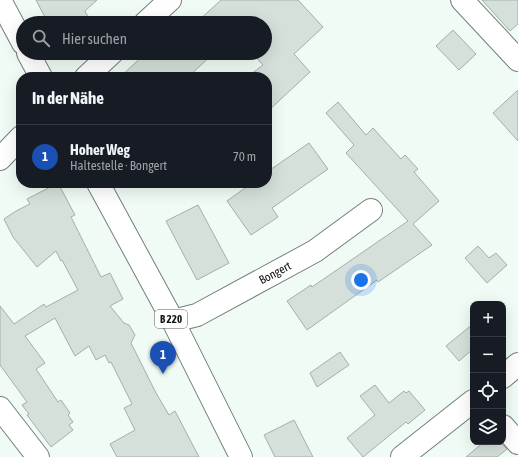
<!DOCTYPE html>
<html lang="de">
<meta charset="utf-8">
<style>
body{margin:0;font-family:"Asap Condensed",sans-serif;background:#242831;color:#f1f3f6}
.controls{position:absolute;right:12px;bottom:12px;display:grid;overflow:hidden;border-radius:8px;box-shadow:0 4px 16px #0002}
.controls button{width:36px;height:36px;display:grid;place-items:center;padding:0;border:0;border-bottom:1px solid #363941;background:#171b24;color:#f1f3f6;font:20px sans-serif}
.you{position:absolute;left:361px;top:280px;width:14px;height:14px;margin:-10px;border:3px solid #fff;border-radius:50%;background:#1a73e8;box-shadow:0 0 0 6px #1a73e833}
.badge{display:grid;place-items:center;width:26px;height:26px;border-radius:50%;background:#d091af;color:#fff;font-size:13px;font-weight:700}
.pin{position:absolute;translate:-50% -33px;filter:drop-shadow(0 1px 2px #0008)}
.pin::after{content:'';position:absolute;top:21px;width:14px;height:12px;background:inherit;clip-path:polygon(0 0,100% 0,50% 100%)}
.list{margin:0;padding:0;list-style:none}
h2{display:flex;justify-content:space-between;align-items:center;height:52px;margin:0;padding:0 16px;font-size:17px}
h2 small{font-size:13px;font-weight:400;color:#9ea1a6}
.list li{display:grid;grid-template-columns:26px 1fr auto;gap:12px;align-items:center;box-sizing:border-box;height:64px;padding:0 16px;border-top:1px solid #363941}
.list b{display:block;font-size:15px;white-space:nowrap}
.list p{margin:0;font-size:13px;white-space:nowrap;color:#9ea1a6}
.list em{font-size:13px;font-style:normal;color:#9ea1a6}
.icon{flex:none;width:22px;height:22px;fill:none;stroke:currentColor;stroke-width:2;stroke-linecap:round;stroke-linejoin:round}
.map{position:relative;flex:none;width:518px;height:457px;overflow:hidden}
.search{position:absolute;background:#171b24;box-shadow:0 4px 16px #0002;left:16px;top:16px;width:256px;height:44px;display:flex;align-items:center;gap:10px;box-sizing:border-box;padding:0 14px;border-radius:22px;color:#9ea1a6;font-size:15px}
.panel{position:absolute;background:#171b24;box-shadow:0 4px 16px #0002;left:16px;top:72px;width:256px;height:116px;border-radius:16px}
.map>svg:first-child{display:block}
</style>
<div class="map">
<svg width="518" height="457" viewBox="0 0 518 457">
<rect width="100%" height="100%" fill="#effbf4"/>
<g fill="#d4e0d9" stroke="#a4afa9">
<path d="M36,0H97L85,11L91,23H48Z"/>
<path d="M221,0H298L323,27L294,54L310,72L267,112V77H247L263,65L252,53H265V23H196Z"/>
<path d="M482,0H518V24L510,31Z"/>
<path d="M453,30L476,54L459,70L436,46Z"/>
<path d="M146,53H214L188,77H120Z"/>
<path d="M518,90V141L493,113Z"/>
<path d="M338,102L366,135L373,128L401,159L405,155L418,169L414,172L439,201L413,224L432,245L378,282L377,280L307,330L287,301L311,285L312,287L408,221L346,153L354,145L326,113Z"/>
<path d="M309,143L328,169L272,208L278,217L251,235L227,201L252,183H267V172Z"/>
<path d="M58,183L75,215L71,217L101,277L110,273L123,299L110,306L124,323L129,325L135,335L131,343L156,393L169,415L175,411L199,457H117L110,444L135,430L124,408L132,404L111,362L109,363L105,355L96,360L89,346L75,356L55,318L25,336L45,363L36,369L58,402L61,400L70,413L68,415L73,422L69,425L73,430L51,447L27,415L29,414L22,405L27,402L0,365V306L14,324L44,304L46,307L78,290L62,260L61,261L56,251L37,267L13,237L4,219L16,211L30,204L27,199Z"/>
<path d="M198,205L229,263L197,280L166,221Z"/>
<path d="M478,246L489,258L496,253L507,265L487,283L465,258Z"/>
<path d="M473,324V349L459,361L446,346Z"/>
<path d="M340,352L349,365L317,387L310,373Z"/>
<path d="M375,385L389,403L404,391L406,393L409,391L425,410L408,424L406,422L363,457L347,438L375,415L360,396Z"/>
<path d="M294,420L313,457H275L264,435Z"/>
<path d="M484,442H500L507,449L497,457H466Z"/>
</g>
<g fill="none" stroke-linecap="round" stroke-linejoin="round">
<defs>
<g id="minor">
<path d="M462,0L518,60"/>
<path d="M145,23L170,0"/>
<path d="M86,77L112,53"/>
<path d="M0,159L21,137"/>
<path d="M173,321L197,315L315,251L371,210"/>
<path d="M503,377L518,364"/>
<path d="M0,408L38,457"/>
<path d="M503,426L518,443"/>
<path d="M402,457L473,401"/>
</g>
<g id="major">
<path d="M0,0L23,43"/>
<path d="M28,53L41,77"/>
<path d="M98,183L173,321L241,457"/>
</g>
</defs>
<use href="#minor" stroke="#748079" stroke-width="24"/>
<use href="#major" stroke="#748079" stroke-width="24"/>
<use href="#minor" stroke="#fff" stroke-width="22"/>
<use href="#major" stroke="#fff" stroke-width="22"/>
</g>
<g text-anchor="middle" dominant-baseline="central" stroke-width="3" stroke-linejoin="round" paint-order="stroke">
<rect fill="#fff" stroke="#585b5a" stroke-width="1" x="155" y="310" width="32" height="18" rx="3"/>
<g font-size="11" font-weight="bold" fill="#111513">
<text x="171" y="319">B 220</text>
</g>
<g font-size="12" fill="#111513" stroke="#fff">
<text transform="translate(275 273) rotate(-28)">Bongert</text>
</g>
</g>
</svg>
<div class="controls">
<button>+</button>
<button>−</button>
<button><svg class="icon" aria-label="locate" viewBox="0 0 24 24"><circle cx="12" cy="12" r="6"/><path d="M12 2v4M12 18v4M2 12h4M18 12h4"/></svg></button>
<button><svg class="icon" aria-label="layers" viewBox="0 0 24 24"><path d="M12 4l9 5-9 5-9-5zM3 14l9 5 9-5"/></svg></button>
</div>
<div class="you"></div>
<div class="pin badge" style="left:163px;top:374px;background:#1a4fb4">1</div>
<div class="search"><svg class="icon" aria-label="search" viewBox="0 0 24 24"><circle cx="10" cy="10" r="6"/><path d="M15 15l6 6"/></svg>Hier suchen</div>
<section class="panel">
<h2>In der Nähe<small></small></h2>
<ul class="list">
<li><span class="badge" style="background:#1a4fb4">1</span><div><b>Hoher Weg</b><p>Haltestelle · Bongert</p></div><em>70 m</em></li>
</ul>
</section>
</div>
